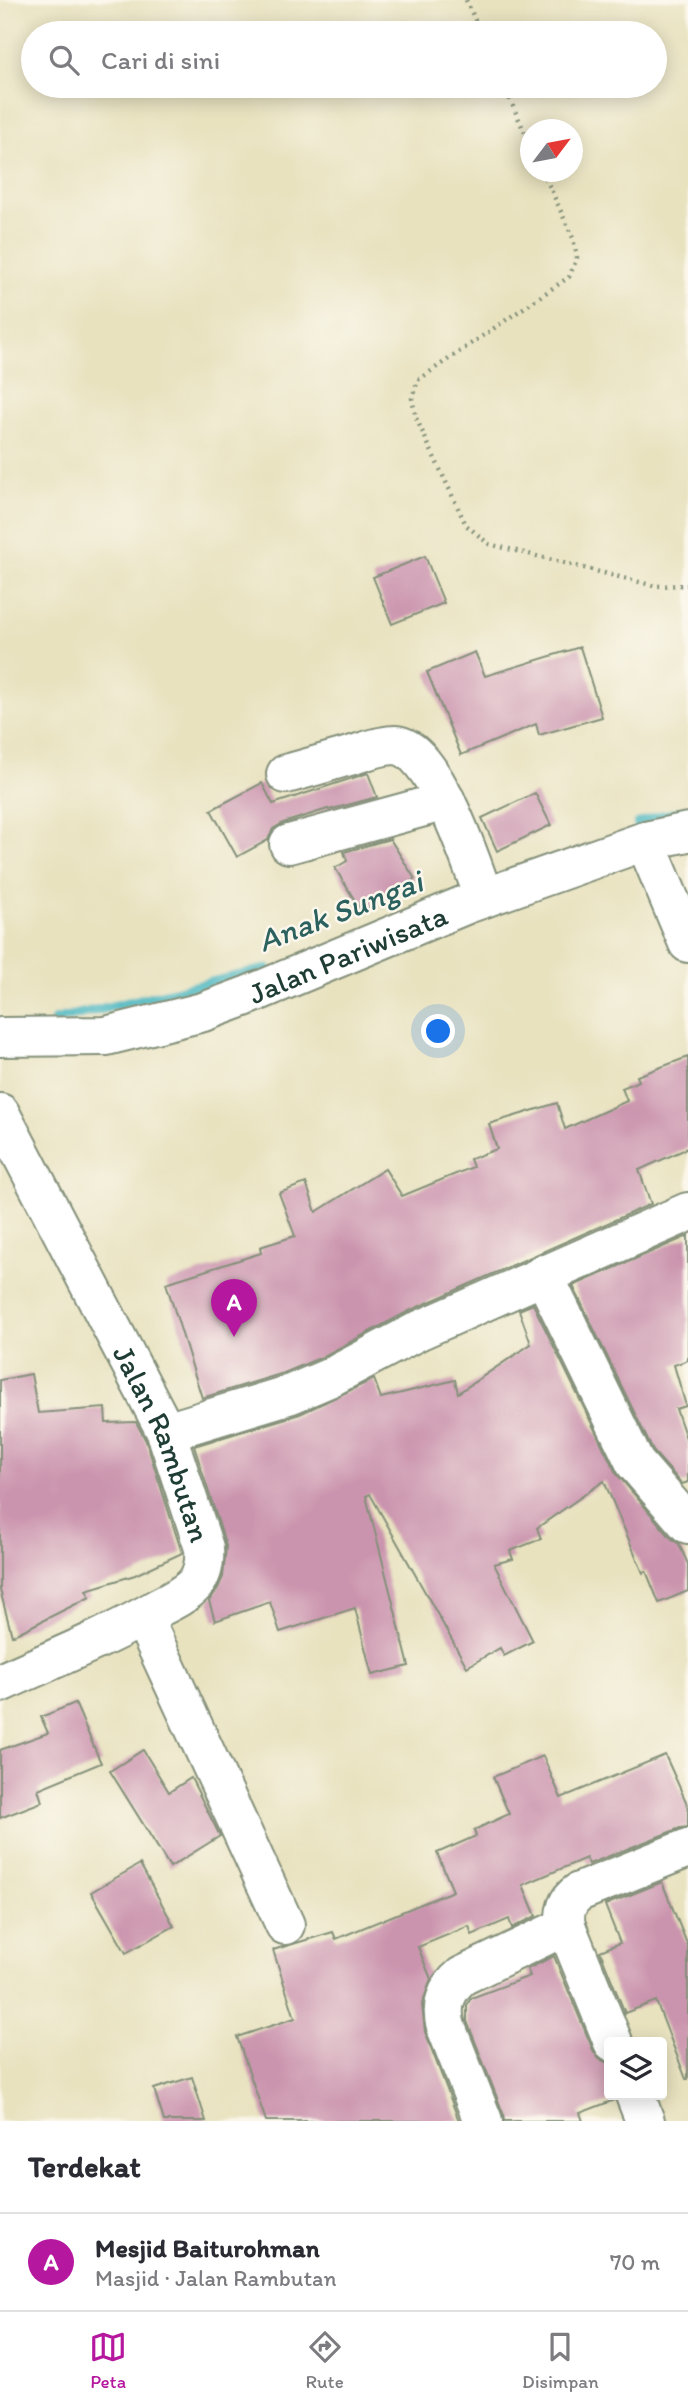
<!DOCTYPE html>
<html lang="id">
<meta charset="utf-8">
<style>
body{margin:0;font-family:Itim,sans-serif;background:#f2f2f3;color:#2b2b33}
.controls{position:absolute;right:21px;bottom:21px;display:grid;overflow:hidden;border-radius:7px;box-shadow:0 4px 18px #0003}
.controls button{width:63px;height:63px;display:grid;place-items:center;padding:0;border:0;border-bottom:2px solid #e1e1e2;background:#fff;color:#2b2b33;font:35px sans-serif}
.compass{position:absolute;left:520px;top:119px;width:63px;height:63px;border-radius:50%;background:#fff;box-shadow:0 4px 18px #0003;rotate:58deg}
.you{position:absolute;left:439px;top:1032px;width:24px;height:24px;margin:-18px;border:5px solid #fff;border-radius:50%;background:#1a73e8;box-shadow:0 0 0 10px #1a73e833}
.badge{display:grid;place-items:center;width:46px;height:46px;border-radius:50%;background:#b5179e;color:#fff;font-size:23px;font-weight:700}
.pin{position:absolute;translate:-50% -58px;filter:drop-shadow(0 2px 4px #0008)}
.pin::after{content:'';position:absolute;top:37px;width:24px;height:21px;background:inherit;clip-path:polygon(0 0,100% 0,50% 100%)}
.list{margin:0;padding:0;list-style:none}
h2{display:flex;justify-content:space-between;align-items:center;height:91px;margin:0;padding:0 28px;font-size:30px}
h2 small{font-size:23px;font-weight:400;color:#7c7c81}
.list li{display:grid;grid-template-columns:46px 1fr auto;gap:21px;align-items:center;box-sizing:border-box;height:98px;padding:0 28px;border-top:2px solid #e1e1e2}
.list b{display:block;font-size:26px;white-space:nowrap}
.list p{margin:0;font-size:23px;white-space:nowrap;color:#7c7c81}
.list em{font-size:23px;font-style:normal;color:#7c7c81}
.icon{flex:none;width:38px;height:38px;fill:none;stroke:currentColor;stroke-width:2;stroke-linecap:round;stroke-linejoin:round}
.map{position:relative;flex:none;width:688px;height:2121px;overflow:hidden}
.search{position:absolute;background:#fff;box-shadow:0 4px 18px #0003;left:21px;right:21px;top:21px;height:77px;display:flex;align-items:center;gap:18px;box-sizing:border-box;padding:0 24px;border-radius:38px;color:#7c7c81;font-size:26px}
.sheet{height:189px;background:#fff}
nav{display:flex;justify-content:space-around;align-items:center;box-sizing:border-box;height:98px;border-top:2px solid #e1e1e2;background:#fff;font-size:19px;color:#7c7c81}
nav a{display:grid;justify-items:center;gap:4px}
nav .on{color:#b5179e}
.map>svg:first-child{display:block}
</style>
<div class="map">
<svg width="688" height="2121" viewBox="0 0 688 2121">
<rect width="100%" height="100%" fill="#fbf7ec"/>
<filter id="ink" filterUnits="userSpaceOnUse"><feTurbulence type="fractalNoise" baseFrequency=".0143" numOctaves="2"/><feDisplacementMap in="SourceGraphic" scale="14" xChannelSelector="R" yChannelSelector="G"/><feConvolveMatrix kernelMatrix="1 2 1 2 8 2 1 2 1" color-interpolation-filters="sRGB"/></filter>
<filter id="wash" filterUnits="userSpaceOnUse"><feTurbulence type="fractalNoise" baseFrequency=".00686" numOctaves="4" result="noise"/><feDisplacementMap in="SourceGraphic" scale="28" xChannelSelector="R" yChannelSelector="G"/><feGaussianBlur stdDeviation="1.57" result="paint"/><feColorMatrix in="noise" values="0 0 0 0 0 0 0 0 0 0 0 0 0 0 0 0 0 1.4 0 .05"/><feComposite in="paint" operator="in"/></filter>
<g filter="url(#wash)">
<rect width="100%" height="100%" fill="#e8e2bf"/>
<g fill="none" stroke-linecap="round" stroke-linejoin="round">
<g stroke="#47b6c0" stroke-width="10">
<path d="M638,824L661,816L688,811"/>
<path d="M55,1020L267,969"/>
</g>
</g>
<g id="blocks">
<g fill="#cb94ae">
<path d="M425,556L444,603L392,624L373,577Z"/>
<path d="M580,647L602,717L539,735L536,724L461,755L427,672L475,652L485,676Z"/>
<path d="M368,773L377,797L329,810L328,809L283,823L273,829L268,840L237,857L211,810L262,783L273,804Z"/>
<path d="M535,793L551,825L497,851L482,818Z"/>
<path d="M390,839L415,879L362,912L335,868L347,861L344,852Z"/>
<path d="M688,1057V1148L639,1170L651,1204L411,1310L322,1357L284,1373L202,1398L166,1283L261,1253L260,1247L295,1236L279,1193L306,1183L316,1212L385,1169L402,1196L473,1167L470,1159L497,1149L489,1124L557,1103L565,1129L627,1101L622,1088L639,1081L637,1076Z"/>
<path d="M688,1236V1360L674,1365L686,1406L676,1409L688,1444V1482L682,1484L653,1451L573,1286Z"/>
<path d="M533,1304L616,1473L671,1538L679,1544L688,1564V1591L659,1603L646,1571L643,1573L604,1481L537,1528L541,1539L510,1551L513,1559L494,1564L533,1641L504,1656L500,1648L467,1667L370,1494L366,1496L409,1666L372,1675L355,1608L280,1632L270,1602L215,1621L209,1601L217,1590L223,1577L226,1546L194,1446L300,1414L374,1379L381,1398L455,1380L458,1393L531,1344L519,1310Z"/>
<path d="M31,1374L38,1413L105,1408L106,1423L136,1422L146,1441L182,1553L135,1575L86,1590L90,1597L12,1636L0,1590V1380Z"/>
<path d="M75,1703L101,1763L38,1789L42,1802L0,1818V1750L48,1733L41,1717Z"/>
<path d="M143,1750L169,1792L191,1778L220,1836L170,1867L110,1771Z"/>
<path d="M665,1755L688,1806V1827L680,1828L589,1864L586,1858L523,1885L536,1916L512,1928L509,1919L472,1935L469,1926L418,1947L431,1979L422,2004L425,2032L459,2121H266L237,2037L295,2018L273,1950L333,1932L336,1939L453,1891L437,1853L476,1836L474,1830L509,1814L493,1777L543,1756L561,1798Z"/>
<path d="M140,1864L174,1926L126,1953L91,1892Z"/>
<path d="M662,1882L688,1946V2079H686L656,2001L625,2013L600,1951L620,1943L605,1905Z"/>
<path d="M554,1956L593,2050L599,2059L609,2063V2095H614V2100L580,2113L583,2121H504L503,2113L467,2021V2005L471,1998L530,1976L527,1969Z"/>
<path d="M192,2077L206,2121H164L154,2089Z"/>
</g>
</g>
</g>
<g filter="url(#ink)">
<use href="#blocks" fill-opacity="0" stroke="#84907a" stroke-width="2"/>
<g fill="none" stroke-linecap="round" stroke-linejoin="round">
<defs>
<g id="minor">
<path d="M286,774C309,768 331,761 353,755C366,751 381,745 395,745C434,746 473,867 484,898"/>
<path d="M645,841L688,943"/>
<path d="M289,844L446,801"/>
<path id="s1" d="M0,1037L106,1036L203,1012L249,995L467,904L645,841L688,832"/>
<path id="s2" d="M0,1113L166,1432L204,1548C205,1561 204,1573 195,1584C186,1594 172,1601 160,1607C109,1637 53,1659 0,1683"/>
<path d="M543,1274L635,1463L688,1524"/>
<path d="M166,1432L291,1394L331,1377L420,1330L688,1212"/>
<path d="M143,1617L285,1925"/>
<path d="M613,2042L566,1926C563,1912 567,1900 579,1892L688,1848"/>
<path d="M635,2095L645,2121"/>
<path d="M483,2121L446,2027C440,2006 446,1989 462,1976L566,1926"/>
</g>
</defs>
<use href="#minor" stroke="#84907a" stroke-width="42"/>
<g stroke="#84907a" stroke-width="4.5" stroke-dasharray="2 5" stroke-linecap="butt">
<path d="M466,0L481,33"/>
<path d="M504,86L530,144"/>
<path d="M543,172L573,238L577,258L569,277L418,380L412,398L416,418L466,525L489,544L655,586L688,585"/>
</g>
<use href="#minor" stroke="#fff" stroke-width="38"/>
</g>
</g>
<g text-anchor="middle" dominant-baseline="central" stroke-width="5" stroke-linejoin="round" paint-order="stroke">
<g font-size="30" fill="#1f3d34" stroke="#fbf7ec">
<text stroke="none"><textPath href="#s1" startOffset="362">Jalan Pariwisata</textPath></text>
<text stroke="none"><textPath href="#s2" startOffset="369">Jalan Rambutan</textPath></text>
</g>
<g font-size="32" font-style="italic" fill="#2b615e" stroke="#fbf7ec">
<text transform="translate(340 911) rotate(-21)">Anak Sungai</text>
</g>
</g>
</svg>
<div class="controls">
<button><svg class="icon" aria-label="layers" viewBox="0 0 24 24"><path d="M12 4l9 5-9 5-9-5zM3 14l9 5 9-5"/></svg></button>
</div>
<svg class="compass" viewBox="-18 -18 36 36"><path d="M0-13l5 13h-10z" fill="#e53935"/><path d="M0 13l5-13h-10z" fill="#7c7c81"/></svg>
<div class="you"></div>
<div class="pin badge" style="left:234px;top:1337px">A</div>
<div class="search"><svg class="icon" aria-label="search" viewBox="0 0 24 24"><circle cx="10" cy="10" r="6"/><path d="M15 15l6 6"/></svg>Cari di sini</div>
</div>
<section class="sheet">
<h2>Terdekat<small></small></h2>
<ul class="list">
<li><span class="badge">A</span><div><b>Mesjid Baiturohman</b><p>Masjid · Jalan Rambutan</p></div><em>70 m</em></li>
</ul>
</section>
<nav>
<a class="on"><svg class="icon" aria-label="map" viewBox="0 0 24 24"><path d="M3 6l6-2 6 2 6-2v14l-6 2-6-2-6 2zM9 4v14M15 6v14"/></svg>Peta</a>
<a><svg class="icon" aria-label="directions" viewBox="0 0 24 24"><path d="M12 3l9 9-9 9-9-9zM9 14v-3h6M13 9l2 2-2 2"/></svg>Rute</a>
<a><svg class="icon" aria-label="saved" viewBox="0 0 24 24"><path d="M7 4h10v16l-5-4-5 4z"/></svg>Disimpan</a>
</nav>
